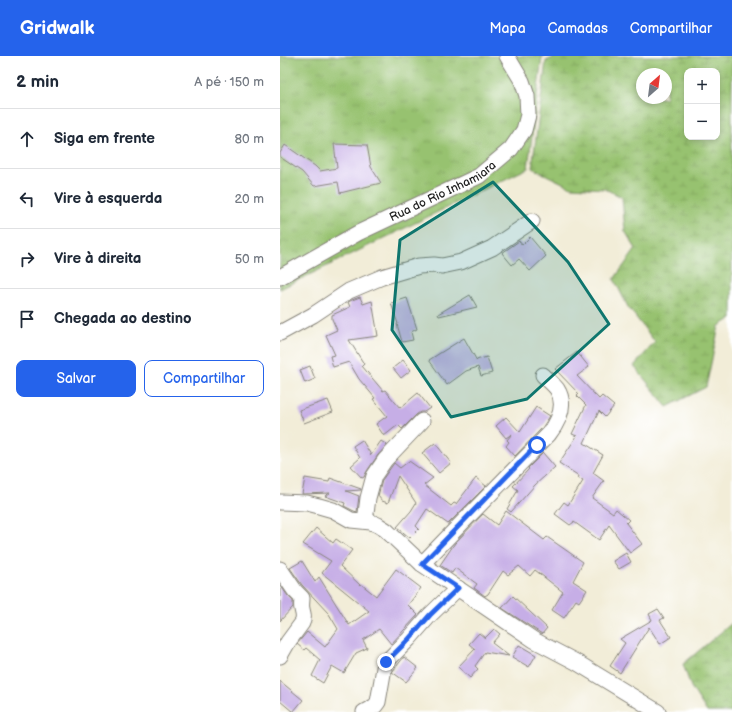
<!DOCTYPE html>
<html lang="pt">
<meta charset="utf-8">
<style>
body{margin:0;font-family:"Balsamiq Sans",sans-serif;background:#f2f2f3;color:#1f2937}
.controls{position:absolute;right:12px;top:12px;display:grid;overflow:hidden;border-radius:8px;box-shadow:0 2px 6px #0003}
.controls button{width:36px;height:36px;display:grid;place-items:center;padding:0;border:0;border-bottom:1px solid #e0e1e3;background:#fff;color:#1f2937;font:20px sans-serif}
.compass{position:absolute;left:356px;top:12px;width:36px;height:36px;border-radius:50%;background:#fff;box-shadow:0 2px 6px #0003;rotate:28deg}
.stop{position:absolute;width:12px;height:12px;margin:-9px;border:3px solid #2563eb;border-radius:50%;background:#fff}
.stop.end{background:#2563eb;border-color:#fff;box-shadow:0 1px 4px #0008}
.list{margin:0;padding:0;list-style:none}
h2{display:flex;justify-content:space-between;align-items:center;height:52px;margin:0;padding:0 16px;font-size:17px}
h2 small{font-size:13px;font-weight:400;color:#747a83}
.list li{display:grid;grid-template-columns:26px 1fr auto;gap:12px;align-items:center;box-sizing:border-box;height:60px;padding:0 16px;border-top:1px solid #e0e1e3}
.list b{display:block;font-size:15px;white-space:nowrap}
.list em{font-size:13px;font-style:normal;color:#747a83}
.actions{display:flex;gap:8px;padding:12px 16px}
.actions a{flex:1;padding:9px 0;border:1px solid #2563eb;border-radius:8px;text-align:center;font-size:14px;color:#2563eb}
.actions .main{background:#2563eb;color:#fff}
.icon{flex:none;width:22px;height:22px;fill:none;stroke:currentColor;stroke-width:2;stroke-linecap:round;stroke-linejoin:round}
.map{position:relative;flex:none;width:452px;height:656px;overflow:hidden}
header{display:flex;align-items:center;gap:24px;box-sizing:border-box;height:56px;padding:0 20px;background:#2563eb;color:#fff}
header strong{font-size:19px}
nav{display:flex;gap:22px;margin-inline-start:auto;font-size:14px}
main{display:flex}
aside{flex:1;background:#fff}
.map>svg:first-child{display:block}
</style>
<header>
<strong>Gridwalk</strong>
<nav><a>Mapa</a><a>Camadas</a><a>Compartilhar</a></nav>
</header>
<main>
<aside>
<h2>2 min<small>A pé · 150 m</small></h2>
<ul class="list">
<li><svg class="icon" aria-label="ahead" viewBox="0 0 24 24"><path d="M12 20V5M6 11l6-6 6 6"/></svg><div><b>Siga em frente</b></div><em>80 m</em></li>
<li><svg class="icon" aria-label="left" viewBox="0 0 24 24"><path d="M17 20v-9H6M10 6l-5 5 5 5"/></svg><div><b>Vire à esquerda</b></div><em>20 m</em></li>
<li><svg class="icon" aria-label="right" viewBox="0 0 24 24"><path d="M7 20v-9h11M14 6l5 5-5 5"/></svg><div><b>Vire à direita</b></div><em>50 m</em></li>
<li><svg class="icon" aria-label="arrive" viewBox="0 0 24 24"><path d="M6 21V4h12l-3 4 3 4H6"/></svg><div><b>Chegada ao destino</b></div></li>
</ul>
<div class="actions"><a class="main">Salvar</a><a>Compartilhar</a></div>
</aside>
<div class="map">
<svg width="452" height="656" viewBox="0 0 452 656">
<defs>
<pattern id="grass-tufts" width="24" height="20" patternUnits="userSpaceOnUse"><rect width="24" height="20" fill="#97c26f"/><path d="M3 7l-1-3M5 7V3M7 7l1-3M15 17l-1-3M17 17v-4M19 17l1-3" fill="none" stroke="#82a660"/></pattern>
<pattern id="wetland-marsh" width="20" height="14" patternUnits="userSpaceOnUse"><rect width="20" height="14" fill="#97c26f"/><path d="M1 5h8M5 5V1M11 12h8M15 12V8" fill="none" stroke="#82a660"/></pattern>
</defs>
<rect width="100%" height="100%" fill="#fff"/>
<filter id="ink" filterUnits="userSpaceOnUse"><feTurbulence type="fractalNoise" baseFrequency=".025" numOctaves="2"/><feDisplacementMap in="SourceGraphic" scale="8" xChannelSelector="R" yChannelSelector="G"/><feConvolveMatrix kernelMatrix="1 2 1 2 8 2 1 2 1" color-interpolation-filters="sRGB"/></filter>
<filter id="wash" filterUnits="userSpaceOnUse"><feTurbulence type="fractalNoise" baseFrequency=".012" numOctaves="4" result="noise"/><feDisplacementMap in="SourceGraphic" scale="16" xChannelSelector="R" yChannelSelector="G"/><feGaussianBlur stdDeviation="0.9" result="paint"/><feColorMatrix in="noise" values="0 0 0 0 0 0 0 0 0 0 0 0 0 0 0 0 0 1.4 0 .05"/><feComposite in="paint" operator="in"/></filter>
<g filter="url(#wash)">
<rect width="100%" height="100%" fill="#f2edd8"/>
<path fill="url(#grass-tufts)" stroke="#5a6f46" d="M0,0H265L262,1L248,112L0,233Z"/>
<g fill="url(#wetland-marsh)" stroke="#5a6f46" fill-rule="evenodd">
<path d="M277,0H452V262L439,270L426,331L387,351L354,310L375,286L348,251L334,223L356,193L345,175L342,141L325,133L291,131L252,112L266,5ZM407,15H437V81H407ZM362,18H386V42H362Z"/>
<path d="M452,567V656H427L411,631L403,608Z"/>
</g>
<g id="blocks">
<g fill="#c6aee6">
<path d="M54,88L87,89L91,111L101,127L60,137L58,126L34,130L22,116L0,101V97L5,89L35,110L40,115L57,112Z"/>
<path d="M250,181L266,200L250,215L239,203L232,209L222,197L239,185L242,189Z"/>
<path d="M190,239L197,251L159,260L158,258Z"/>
<path d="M80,241L83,248L92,245L98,280L69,284L84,308L82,310L103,335L105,334L120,352L138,337L150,352L144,356H140L136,359L122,373L118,369L104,380L96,368L107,360L93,343L95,342L79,323L69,306L53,311L50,300L55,299L46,279L57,274L52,263V259L70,251L68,246L72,244Z"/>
<path d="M127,242L137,273L131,276L133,284L122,286L117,268H118L111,247Z"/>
<path d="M184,282L197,305L196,304L207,301L212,317L201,320L198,311L186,315L167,329L149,304Z"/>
<path d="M297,296L309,311L297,320L319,343L322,340L334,350L325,361L319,355L304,387L323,399L313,417L324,425L312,442L333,457L336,453L349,464L346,467L362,488L350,497L329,469L319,484L294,466L290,469L275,458L284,446L288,449L303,425L298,422L299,420L279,407L297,380L292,378L306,349L297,340L299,338L275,313Z"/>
<path d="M123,304L131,314L121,322L113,312Z"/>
<path d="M30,310L35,323L25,327L20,314Z"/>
<path d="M48,344L53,356L24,367L19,354Z"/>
<path d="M256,351L270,360L262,372L235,400L226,390L229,386L227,384L232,378L226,382L216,370L226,361L240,376Z"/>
<path d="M82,384L91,399L101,385L107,389L98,399L87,415L84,421L82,422L71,410L80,402L73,390Z"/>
<path d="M155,387L171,407L159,417L142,397Z"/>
<path d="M263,397L275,411L255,429L231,456L227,453L238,434L233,430L249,413L248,412Z"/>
<path d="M129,405L153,422L144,429L171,450L174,447L176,448L196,422L206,430L168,468L147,453L136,470L139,473L130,482L117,471L131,455L136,447L118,420L108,447L102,445L98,440L102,424L112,410L114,407L120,412Z"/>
<path d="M25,422L49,426L50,422L81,433V434L66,435L79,440L77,456L74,455L64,450L65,447L45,440L50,437L22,438Z"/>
<path d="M226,455L264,484L267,481L303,506L293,525L307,534L299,546L296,544L284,562L272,554L283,536L255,514L250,520L239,510L228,519L223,515L208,538L205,540L194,532L197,528L175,512L172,517L160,509L175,487L203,458L217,469Z"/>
<path d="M36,472L53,487L56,483L72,494L60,510L80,529L81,528L96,540L116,513L141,532L128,549L138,559L111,588L99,573L83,584L87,592L76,597L64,617L52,610L43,627L32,620L40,604L26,592L24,594L17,588L27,576L45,591L58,573L49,558L22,529L10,512L22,505L35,526L39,521L69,569L89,555L42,517L51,505L23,488Z"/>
<path d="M346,497L351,506L339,513L333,505Z"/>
<path d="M0,529L8,540L13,545V551L0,565Z"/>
<path d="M233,540L267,572L262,578L222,552Z"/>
<path d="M378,553L384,562L380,564L391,581L380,588L369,571L340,617L330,610L345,587L340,583L372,564L369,558Z"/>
<path d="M214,573L220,578L212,587L229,600L205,596L195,610L198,613L190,622L178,611L195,593L189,588L199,577L205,582Z"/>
<path d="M239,589L256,599L249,611L232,601Z"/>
<path d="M124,601L138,612L126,626L112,616Z"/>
<path d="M0,625L23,644L13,656L0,645Z"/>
</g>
</g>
</g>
<g filter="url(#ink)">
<use href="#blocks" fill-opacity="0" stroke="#87847a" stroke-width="1"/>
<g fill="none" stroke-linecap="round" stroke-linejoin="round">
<defs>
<g id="minor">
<path id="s1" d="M0,221L78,177L199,120L231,93L244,74L248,59L247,40L242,25L227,0"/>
<path d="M0,277L33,259L69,235L102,221L139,210L154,209L162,210L181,206L212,192L252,165"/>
<path d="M0,446L27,447L39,450L53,454L71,464L91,466L98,469L106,474L142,508L254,584L296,606L378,656"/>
<path d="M85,465L88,442L94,420L105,404L142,365"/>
<path d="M142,508L172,477L269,378C279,365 287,349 277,333C273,328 268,324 263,319"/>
<path d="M0,513L15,535L22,542C22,546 21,549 22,553C23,559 25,561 22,567L8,586L0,600"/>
<path d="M84,656L95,650L98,646L104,612L106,606L129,583L150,559L178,532"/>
</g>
</defs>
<use href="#minor" stroke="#87847a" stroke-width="17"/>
<use href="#minor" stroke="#fff" stroke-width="15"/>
</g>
</g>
<g fill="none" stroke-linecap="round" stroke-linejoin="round" filter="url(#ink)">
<path stroke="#2563eb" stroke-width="5" d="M106,606L129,583L150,559L178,532L142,508L172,477L257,389"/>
</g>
<path fill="#0f766e" fill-opacity="0.2" stroke="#0f766e" stroke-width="3" stroke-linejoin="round" d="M213,126L288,206L329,268L247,343L171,361L112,274L120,184Z"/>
<g text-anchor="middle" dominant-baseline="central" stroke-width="4" stroke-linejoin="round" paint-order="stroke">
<g font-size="12" fill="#1c1c1c" stroke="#fff">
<text stroke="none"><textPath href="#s1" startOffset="184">Rua do Rio Inhamiara</textPath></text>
</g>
</g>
</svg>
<div class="controls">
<button>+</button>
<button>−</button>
</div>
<svg class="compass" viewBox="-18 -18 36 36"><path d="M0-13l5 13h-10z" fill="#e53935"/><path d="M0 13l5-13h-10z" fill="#747a83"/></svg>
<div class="stop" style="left:257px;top:389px"></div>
<div class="stop end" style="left:106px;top:606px"></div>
</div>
</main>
